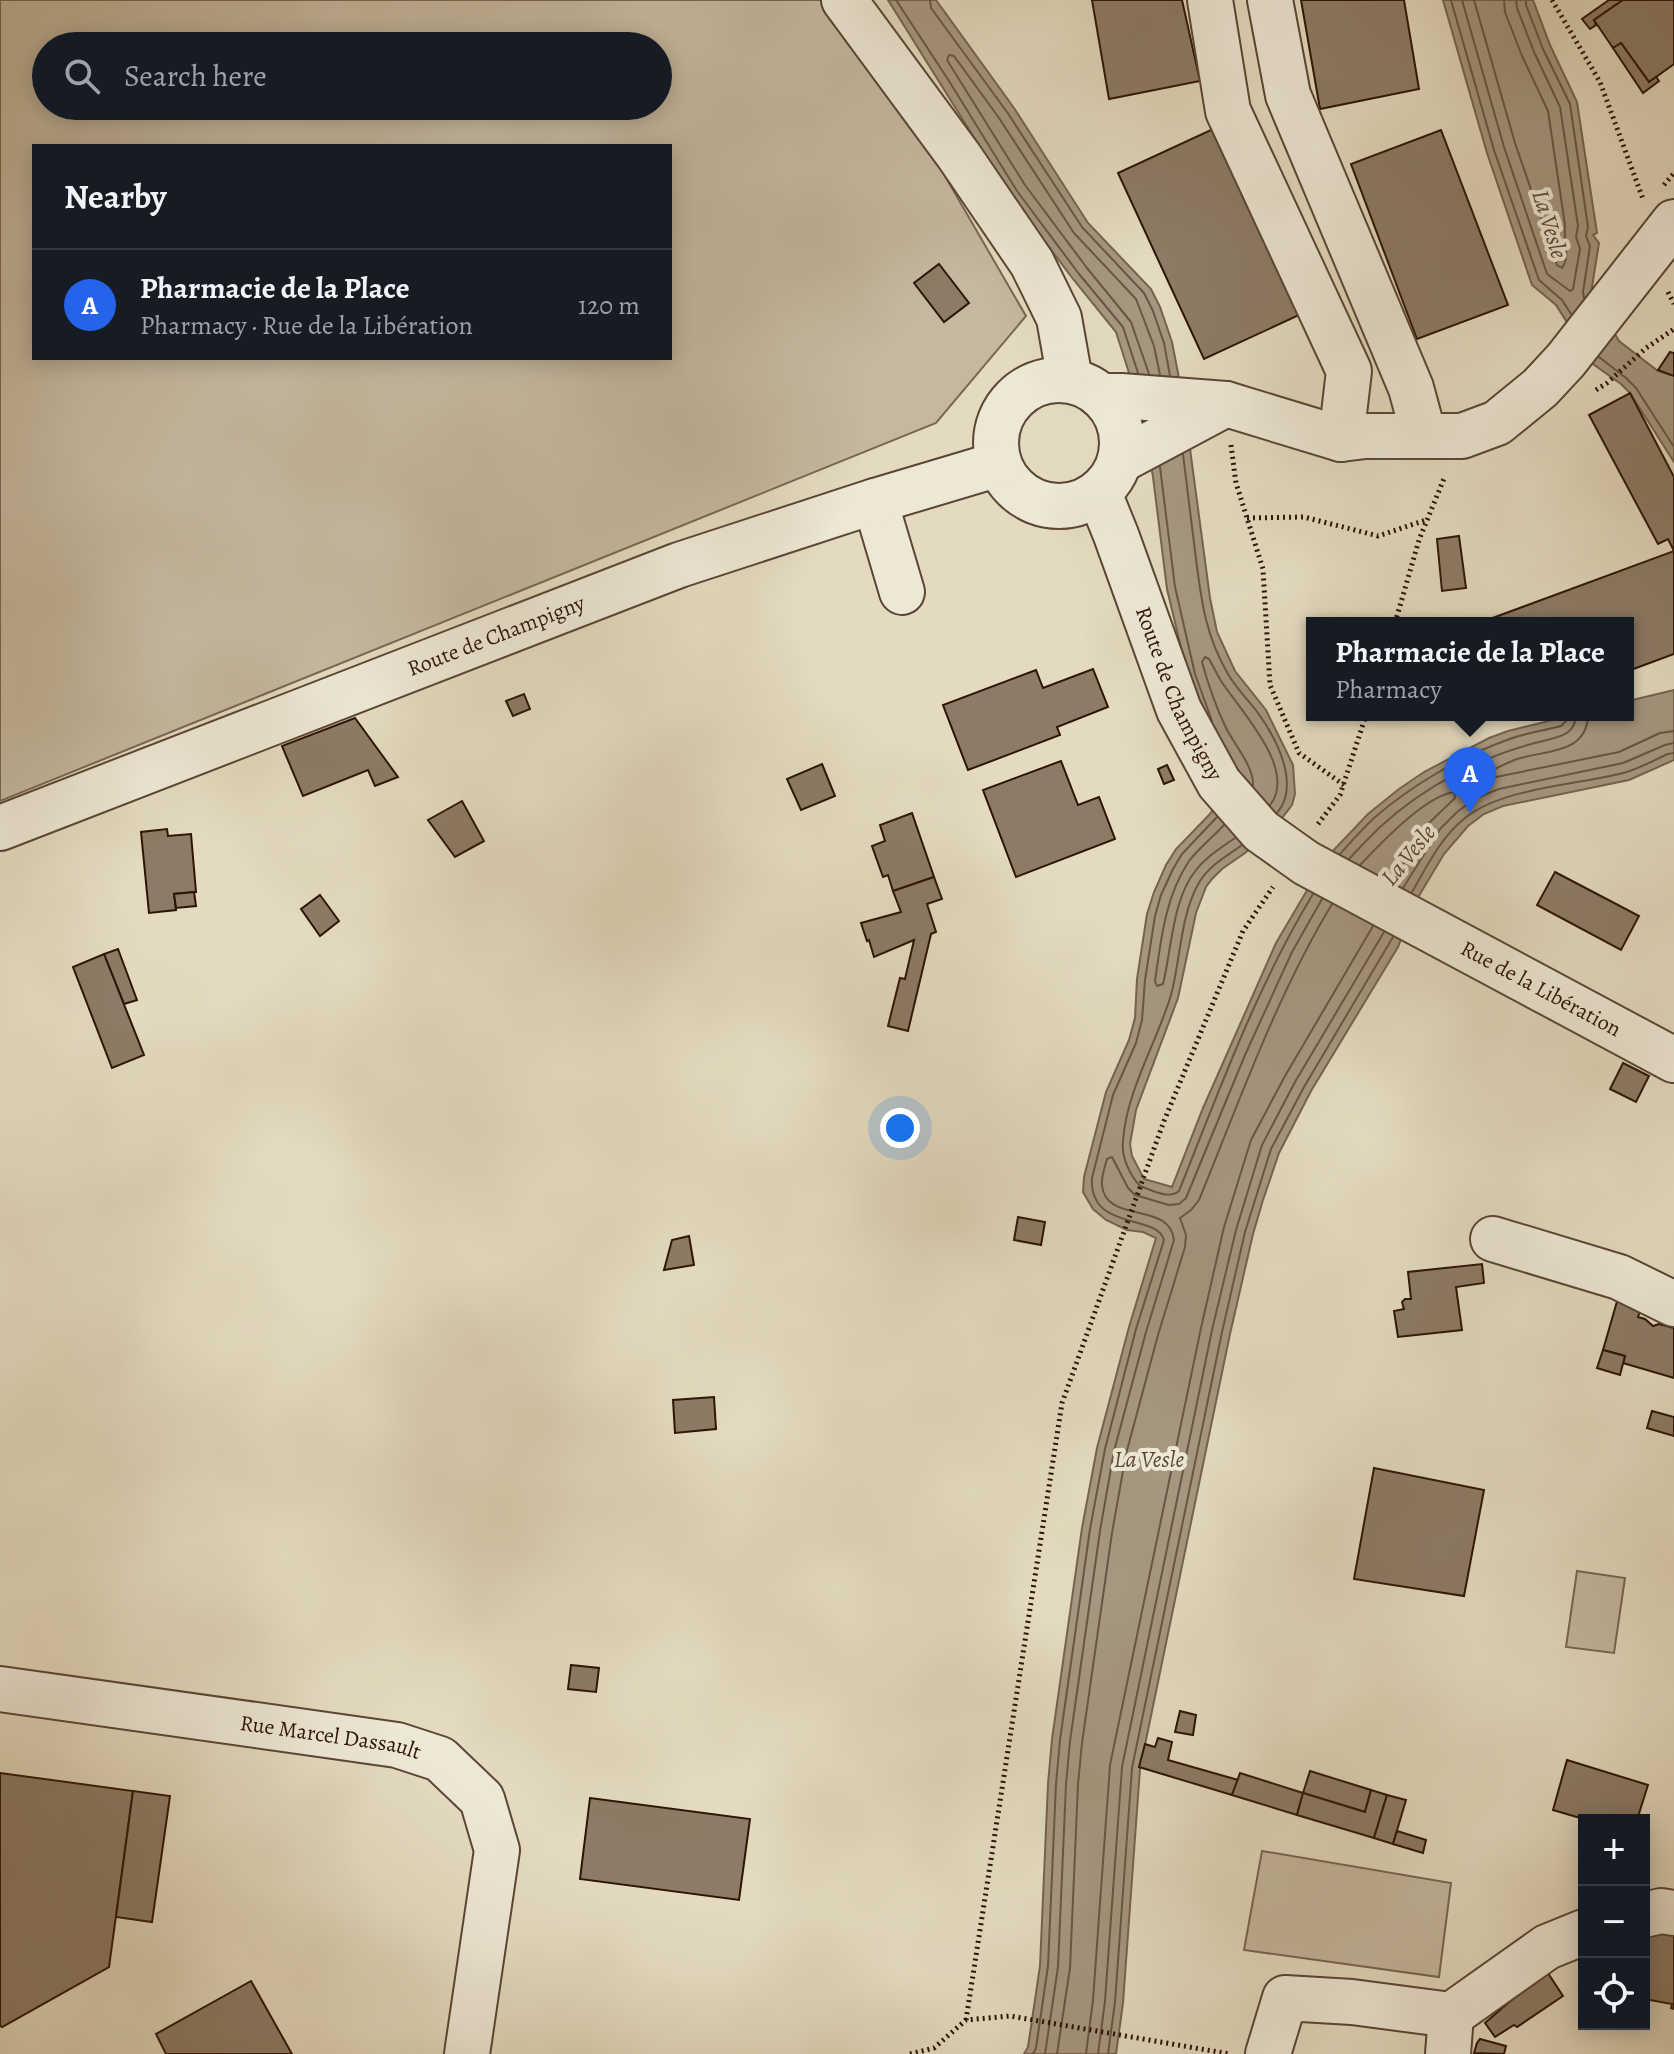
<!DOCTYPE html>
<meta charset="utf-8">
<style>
body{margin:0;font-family:Alegreya,serif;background:#20242c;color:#f1f3f6}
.controls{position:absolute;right:24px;bottom:24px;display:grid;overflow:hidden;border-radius:0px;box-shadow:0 4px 20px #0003}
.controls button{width:72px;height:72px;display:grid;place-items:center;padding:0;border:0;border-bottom:2px solid #363941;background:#171b24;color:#f1f3f6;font:40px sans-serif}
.you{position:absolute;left:900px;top:1128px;width:28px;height:28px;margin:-20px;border:6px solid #fff;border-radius:50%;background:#1a73e8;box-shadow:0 0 0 12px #1a73e833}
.badge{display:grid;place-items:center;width:52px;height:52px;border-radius:50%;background:#2563eb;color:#fff;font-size:26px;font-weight:700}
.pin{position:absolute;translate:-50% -66px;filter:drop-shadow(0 2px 4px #0008)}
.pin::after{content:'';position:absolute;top:42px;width:28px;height:24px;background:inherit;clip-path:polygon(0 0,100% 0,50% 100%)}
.popup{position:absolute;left:1306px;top:617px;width:328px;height:104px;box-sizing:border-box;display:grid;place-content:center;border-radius:0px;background:#171b24;filter:drop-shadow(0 2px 6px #0005);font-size:26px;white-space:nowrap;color:#9ea1a6}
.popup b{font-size:30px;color:#f1f3f6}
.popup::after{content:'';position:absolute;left:50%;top:100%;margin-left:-16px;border:16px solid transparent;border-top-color:#171b24}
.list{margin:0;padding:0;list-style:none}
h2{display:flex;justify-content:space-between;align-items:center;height:104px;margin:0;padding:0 32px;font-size:34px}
h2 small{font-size:26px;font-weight:400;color:#9ea1a6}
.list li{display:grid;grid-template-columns:52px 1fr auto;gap:24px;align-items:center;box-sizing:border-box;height:112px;padding:0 32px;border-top:2px solid #363941}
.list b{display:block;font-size:30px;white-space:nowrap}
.list p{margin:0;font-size:26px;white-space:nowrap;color:#9ea1a6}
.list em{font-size:26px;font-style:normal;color:#9ea1a6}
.icon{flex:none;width:44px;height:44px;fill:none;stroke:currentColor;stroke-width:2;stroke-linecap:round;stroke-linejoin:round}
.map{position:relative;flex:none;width:1674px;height:2054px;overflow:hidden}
.search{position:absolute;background:#171b24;box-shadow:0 4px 20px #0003;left:32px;top:32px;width:640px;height:88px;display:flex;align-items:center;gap:20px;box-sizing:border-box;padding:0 28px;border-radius:44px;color:#9ea1a6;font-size:30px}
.panel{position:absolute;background:#171b24;box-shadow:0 4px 20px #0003;left:32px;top:144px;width:640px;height:216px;border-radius:0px}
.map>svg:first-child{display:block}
</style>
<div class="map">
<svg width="1674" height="2054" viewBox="0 0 1674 2054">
<rect width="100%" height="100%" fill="#e3dabf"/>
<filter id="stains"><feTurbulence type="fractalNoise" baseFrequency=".0025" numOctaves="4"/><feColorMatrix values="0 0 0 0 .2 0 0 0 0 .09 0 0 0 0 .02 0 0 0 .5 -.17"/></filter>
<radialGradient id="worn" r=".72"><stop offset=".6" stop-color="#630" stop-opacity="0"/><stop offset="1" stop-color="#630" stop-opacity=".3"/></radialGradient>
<g fill="#c4b89f" stroke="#786652" stroke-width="2" fill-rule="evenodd">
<path d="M0,0H843L1026,316L936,423L0,801ZM46,46H658V106H46ZM34,146H670V358H34Z"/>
<path d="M1577,1571L1625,1578L1614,1653L1566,1647Z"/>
<path d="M1262,1851L1451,1883L1439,1977L1244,1950Z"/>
</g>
<g fill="#a59780" stroke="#75634f" stroke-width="2">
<path d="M888,0H936L1014,108L1088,223L1151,289L1160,307L1172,342L1184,404L1210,598L1217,632L1235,671L1266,710L1293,765L1295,794L1292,805L1278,823L1245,853L1222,869L1212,879L1206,887L1196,913L1178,998L1136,1110L1130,1144L1132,1156L1144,1179L1172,1187L1203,1108L1276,943L1326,858L1368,814L1399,789L1424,772L1489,738L1508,731L1573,715H1628V701L1674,690V760L1629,780L1503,806L1484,814L1468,826L1444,854L1414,904L1398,947L1311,1091L1279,1153L1263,1200L1253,1234L1230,1334L1140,1769L1123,2003L1116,2054H1024L1028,2047L1040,1966L1048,1784L1052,1739L1082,1528L1097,1448L1129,1327L1156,1238L1143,1232L1127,1230L1106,1220L1093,1209L1083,1192L1084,1177L1106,1092L1129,1040L1135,1018L1137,979L1147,914L1154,892L1166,865L1176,849L1209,815L1236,780L1188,677L1167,589L1153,477L1143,417L1116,332L1073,279L1010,195Z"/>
<path d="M1443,0H1533L1550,45L1577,102L1597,233L1593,235L1599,243L1591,293L1619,341L1658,371L1674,376V462L1630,393L1621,384L1593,364L1556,305L1532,285L1487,153Z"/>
</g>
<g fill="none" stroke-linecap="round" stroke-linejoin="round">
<g stroke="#695642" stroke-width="2">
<path d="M896,0L949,81L1017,191L1079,274L1123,327L1138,373"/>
<path d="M930,0L931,8L1007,112L1082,227L1144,293L1153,311L1164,343L1170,376"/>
<path d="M1451,0L1494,150L1539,280L1562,300L1571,314"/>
<path d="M1462,0L1504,147L1547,274L1570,291L1573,289L1580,249L1576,237L1578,226L1560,107L1534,52L1517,8L1516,0"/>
<path d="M1474,0L1515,143L1557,265L1562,268C1571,255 1563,240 1565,225L1548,111L1522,56L1505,12L1504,0"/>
<path d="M1526,0V5L1543,49L1570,104L1588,227L1586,236L1590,246L1583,292L1584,298"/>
<path d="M1599,357L1626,378L1636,388L1674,447"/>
<path d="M1149,374L1131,322L1087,268L1025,185L947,60L949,55L954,56L999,118L1074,233L1136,299L1154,346L1160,375"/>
<path d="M1183,454C1187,487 1191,519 1195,551C1201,597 1204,633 1228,674C1236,688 1248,700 1258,713C1276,738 1301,785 1277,813"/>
<path d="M1160,467L1175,587L1195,674L1212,721"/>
<path d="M1588,715C1587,754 1546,750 1517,759C1509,762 1501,766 1493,770L1492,775L1496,777L1619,752L1660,733L1674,731"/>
<path d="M1253,785C1254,767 1234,744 1226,728C1216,707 1208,684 1202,662L1205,657L1209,659C1213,666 1217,674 1221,681C1240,710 1298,770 1270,805"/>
<path d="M1224,825C1213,837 1199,848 1189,861C1165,897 1161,940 1155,981L1157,986L1163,984C1172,948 1172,900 1196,870C1207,856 1221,848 1235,838"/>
<path d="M1242,845C1227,856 1210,865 1200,881C1180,914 1181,958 1171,995C1157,1042 1126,1092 1123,1141C1121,1157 1130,1175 1140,1186C1152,1190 1168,1200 1179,1191C1219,1091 1257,986 1313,894"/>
<path d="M1340,854C1351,842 1362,829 1374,818C1412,785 1460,757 1507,740C1524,733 1543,731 1561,726L1566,721V715"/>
<path d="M1349,859C1359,848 1369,838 1379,828C1425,785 1486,754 1547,740C1563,736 1575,733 1576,715"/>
<path d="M1360,865C1380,844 1425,796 1454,792L1455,798L1429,823L1392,882"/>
<path d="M1403,888L1440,829L1457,812L1476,798L1499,789L1623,763L1665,745L1674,743"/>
<path d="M1412,892C1427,866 1441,837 1465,818C1502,788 1576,785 1623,773C1639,769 1654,760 1668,754L1674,753"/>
<path d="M1033,2054L1036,2048L1048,1966L1056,1784L1060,1740L1090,1529L1105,1449L1136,1329L1164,1240C1157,1213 1089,1232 1092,1178L1113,1095L1136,1043L1142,1020L1145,980L1155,916L1161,895L1173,869L1182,854L1217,817"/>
<path d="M1045,2054L1058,1967L1066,1784L1070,1741L1100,1531L1114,1451L1146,1332L1174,1240C1170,1201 1105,1224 1102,1185C1101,1177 1105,1167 1107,1159L1112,1157L1128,1188L1135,1195L1169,1205L1179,1204L1186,1198L1245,1055L1292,952L1322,899"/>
<path d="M1057,2054L1070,1968L1078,1784L1082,1743L1112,1533L1126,1454L1158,1335L1185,1247L1186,1235L1180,1218L1191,1210L1199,1200C1240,1100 1276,997 1332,904"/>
<path d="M1086,2054L1093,2000L1110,1765L1201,1328L1224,1227L1251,1140L1285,1076L1373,926"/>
<path d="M1098,2054L1105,2001L1122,1767L1212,1330L1236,1230L1262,1145L1295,1082L1384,932"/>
<path d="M1108,2054L1115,2002L1132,1768L1222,1332L1245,1232L1271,1149L1304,1087L1393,937"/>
</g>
</g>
<g fill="#8c7b66" stroke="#2d1405" stroke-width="2">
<path d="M1092,0H1182L1200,81L1109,99Z"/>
<path d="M1301,0H1404L1419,89L1320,109Z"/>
<path d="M1609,0H1623L1594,20L1596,25L1590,29L1582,19Z"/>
<path d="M1623,0H1674V64L1649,82L1621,43L1613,48L1594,20Z"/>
<path d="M1621,43L1649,82L1656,77L1659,81L1643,93L1613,48Z"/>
<path d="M1213,129L1299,315L1204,359L1118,173Z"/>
<path d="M1441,130L1508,305L1417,339L1351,164Z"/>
<path d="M939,264L969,303L944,322L914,283Z"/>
<path d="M1670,352L1674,353V376L1658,370Z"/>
<path d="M1630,393L1674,477V551L1668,539L1658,544L1589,415Z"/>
<path d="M1459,536L1466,588L1442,591L1437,539Z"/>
<path d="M1674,551V654L1628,671V623H1479Z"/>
<path d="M1093,669L1108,707L1057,727L1060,735L968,770L943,705L1036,670L1043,688Z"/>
<path d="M524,694L530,709L513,716L506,701Z"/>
<path d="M355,718L398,777L375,786L368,770L303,796L282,746Z"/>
<path d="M1061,761L1078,805L1099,797L1115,839L1016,877L983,790Z"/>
<path d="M822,764L835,796L801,810L787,779Z"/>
<path d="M1167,765L1174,780L1164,784L1158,769Z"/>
<path d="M462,801L484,841L455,857L428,820Z"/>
<path d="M912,813L934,877L893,891L888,875L883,877L872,846L885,841L880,825Z"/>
<path d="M167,829L168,836L191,834L196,892L174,894L176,910L149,913L141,832Z"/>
<path d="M1555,872L1639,916L1621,950L1537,905Z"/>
<path d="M934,877L942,899L927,904L936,932L931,934L908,1031L888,1026L900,978L905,979L914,940L874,957L869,940L867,941L861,923L901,912L893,891Z"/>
<path d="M194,892L196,906L176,908L174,894Z"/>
<path d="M320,895L339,921L320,936L301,909Z"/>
<path d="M118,949L137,1000L124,1004L104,954Z"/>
<path d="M104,954L144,1055L112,1068L73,967Z"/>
<path d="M1623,1063L1649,1076L1636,1102L1610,1089Z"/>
<path d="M1018,1217L1045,1222L1041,1245L1014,1240Z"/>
<path d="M689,1236L694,1265L664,1270L672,1240Z"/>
<path d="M1482,1264L1484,1283L1456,1287L1462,1330L1398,1337L1394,1311L1404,1309L1402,1302L1405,1299H1411L1408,1272Z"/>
<path d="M1620,1291L1644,1299L1638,1317L1645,1319L1653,1326L1659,1324L1674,1328V1378L1623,1363L1625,1356L1603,1350Z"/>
<path d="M1603,1350L1625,1356L1620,1375L1597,1368Z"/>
<path d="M714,1397L716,1429L675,1433L673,1400Z"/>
<path d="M1652,1411L1674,1417V1436L1647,1428Z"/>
<path d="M1374,1468L1484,1490L1464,1596L1354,1579Z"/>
<path d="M571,1665L599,1668L596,1692L568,1689Z"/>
<path d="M1180,1711L1196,1715L1193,1735L1175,1732Z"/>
<path d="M1158,1738L1172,1742L1168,1760L1238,1780L1232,1795L1139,1767L1145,1744L1155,1747Z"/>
<path d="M1567,1760L1648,1785L1637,1820H1587L1553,1810Z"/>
<path d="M1310,1771L1371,1790L1365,1812L1303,1793Z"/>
<path d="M0,1773L133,1791L109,1967L2,2027L0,2026Z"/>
<path d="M1240,1773L1303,1793L1297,1815L1232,1795Z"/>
<path d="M1371,1790L1387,1795L1374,1838L1297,1815L1303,1793L1365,1812Z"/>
<path d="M133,1791L170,1796L152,1922L116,1917Z"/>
<path d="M1387,1795L1406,1800L1393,1844L1374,1838Z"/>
<path d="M590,1798L750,1819L739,1900L580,1879Z"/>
<path d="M1397,1831L1426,1840L1423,1853L1393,1844Z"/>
<path d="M1674,1928V2009L1671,2008L1672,2004L1644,1999V1932Z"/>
<path d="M1546,1970L1563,1996L1517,2027L1514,2025L1495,2037L1485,2023Z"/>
<path d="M251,1981L292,2054H166L156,2034Z"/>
<path d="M1480,2039L1506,2046L1504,2054L1474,2053L1477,2043Z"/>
</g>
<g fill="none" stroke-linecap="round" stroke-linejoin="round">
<defs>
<g id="minor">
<path d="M844,0L959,156L1032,263L1059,318L1070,380"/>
<path d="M1210,0L1228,111L1349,371L1341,439"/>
<path d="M1270,0L1288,95L1411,388L1424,436"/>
<circle cx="1059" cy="443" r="63"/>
<path d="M1102,396H1121L1226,404L1341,439L1365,436H1462L1497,423L1540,388L1566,360L1674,222"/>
<path d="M1121,460L1226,404"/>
<path id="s1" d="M1099,493L1116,535L1179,710L1219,783L1261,831L1306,863L1674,1060"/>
<path d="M875,501L902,592"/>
<path id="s2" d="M0,828L679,565L875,501L999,464"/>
<path d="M1493,1239L1619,1277L1674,1304"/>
<path id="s3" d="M0,1689L397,1745L440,1759L482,1799L497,1850L467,2054"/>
<path d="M1644,1915L1661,1911L1674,1913"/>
<path d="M1451,2015L1547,1947L1584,1932"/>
<path d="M1268,2054L1285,1998L1352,2002L1451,2015"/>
<path d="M1448,2054L1451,2015"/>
</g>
</defs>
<use href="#minor" stroke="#5a4634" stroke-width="48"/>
<g stroke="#2d1405" stroke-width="5" stroke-dasharray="2 4" stroke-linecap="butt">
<path d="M1552,0L1600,82L1643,199"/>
<path d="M1664,185L1674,173"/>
<path d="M1668,292L1674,304"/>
<path d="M1596,390L1607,383L1646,348L1674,329"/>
<path d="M1231,445L1236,483L1263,569L1270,685L1299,753L1344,785"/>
<path d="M1247,518L1304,517L1378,536L1426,520"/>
<path d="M1395,623L1419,540L1445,476"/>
<path d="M1318,824L1340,795L1366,715"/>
<path d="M966,2020L1062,1403L1164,1121L1243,931L1273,887"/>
<path d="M910,2054L934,2048L966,2020L1010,2016L1230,2054"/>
</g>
<use href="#minor" stroke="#ede7d5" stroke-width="44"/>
</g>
<g text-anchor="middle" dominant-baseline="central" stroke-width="8" stroke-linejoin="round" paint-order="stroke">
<g font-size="22" fill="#2d1405" stroke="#ede7d5">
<text stroke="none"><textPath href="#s2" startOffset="532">Route de Champigny</textPath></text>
<text stroke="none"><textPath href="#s1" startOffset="216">Route de Champigny</textPath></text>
<text stroke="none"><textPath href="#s1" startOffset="700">Rue de la Libération</textPath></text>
<text stroke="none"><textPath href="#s3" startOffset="334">Rue Marcel Dassault</textPath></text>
</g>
<g font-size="24" font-style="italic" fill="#5d4836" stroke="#ede7d5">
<text transform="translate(1550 224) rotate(73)">La Vesle</text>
<text transform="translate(1408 855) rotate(-51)">La Vesle</text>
<text x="1149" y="1459">La Vesle</text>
</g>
</g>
<rect width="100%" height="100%" filter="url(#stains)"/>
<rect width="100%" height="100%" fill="url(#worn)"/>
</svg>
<div class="controls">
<button>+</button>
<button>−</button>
<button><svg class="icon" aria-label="locate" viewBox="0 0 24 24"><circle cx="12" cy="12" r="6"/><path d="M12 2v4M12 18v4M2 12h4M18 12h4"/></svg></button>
</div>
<div class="you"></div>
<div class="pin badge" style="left:1470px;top:813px">A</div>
<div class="popup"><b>Pharmacie de la Place</b>Pharmacy</div>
<div class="search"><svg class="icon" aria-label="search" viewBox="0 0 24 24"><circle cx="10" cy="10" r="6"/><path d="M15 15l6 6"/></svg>Search here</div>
<section class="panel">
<h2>Nearby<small></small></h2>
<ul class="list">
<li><span class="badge">A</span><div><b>Pharmacie de la Place</b><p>Pharmacy · Rue de la Libération</p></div><em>120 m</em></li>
</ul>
</section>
</div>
